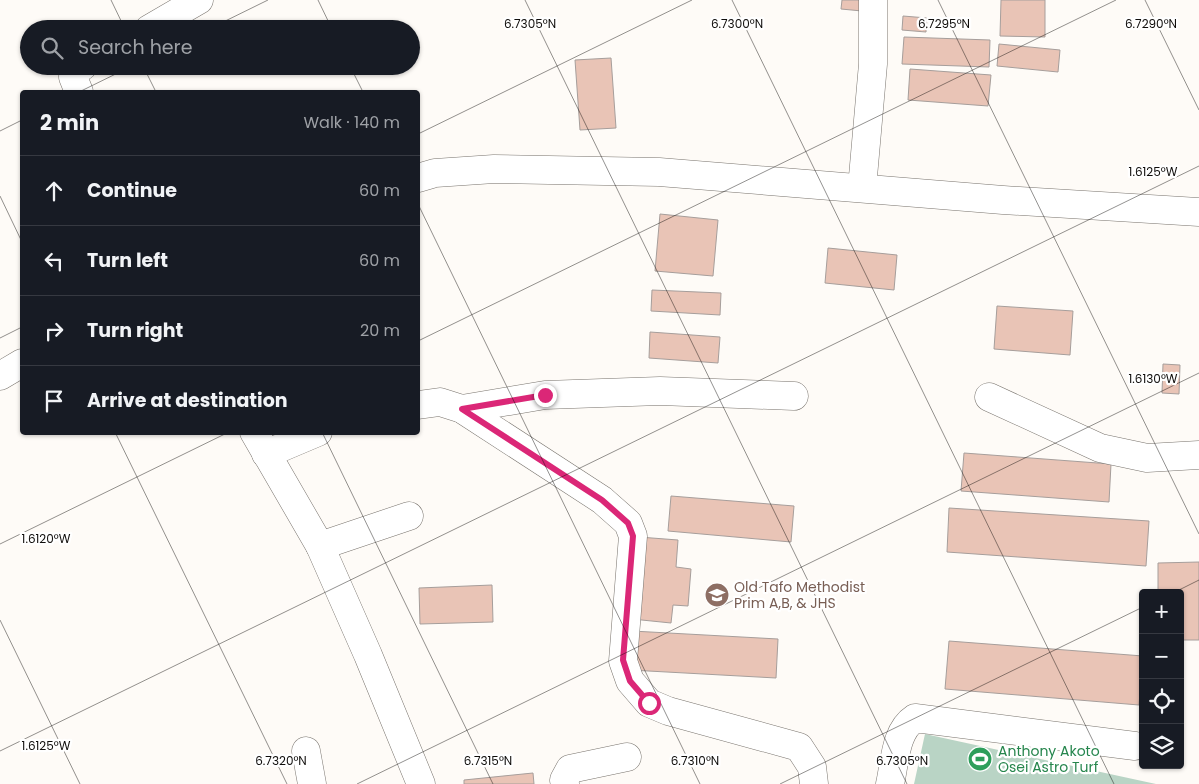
<!DOCTYPE html>
<meta charset="utf-8">
<style>
body{margin:0;font-family:Poppins,sans-serif;background:#242831;color:#f1f3f6}
.controls{position:absolute;right:15px;bottom:15px;display:grid;overflow:hidden;border-radius:5px;box-shadow:0 1px 4px #0004}
.controls button{width:45px;height:45px;display:grid;place-items:center;padding:0;border:0;border-bottom:1px solid #363941;background:#171b24;color:#f1f3f6;font:25px sans-serif}
.stop{position:absolute;width:15px;height:15px;margin:-11px;border:4px solid #db2777;border-radius:50%;background:#fff}
.stop.end{background:#db2777;border-color:#fff;box-shadow:0 1px 5px #0008}
.list{margin:0;padding:0;list-style:none}
h2{display:flex;justify-content:space-between;align-items:center;height:65px;margin:0;padding:0 20px;font-size:21px}
h2 small{font-size:16px;font-weight:400;color:#9ea1a6}
.list li{display:grid;grid-template-columns:32px 1fr auto;gap:15px;align-items:center;box-sizing:border-box;height:70px;padding:0 20px;border-top:1px solid #363941}
.list b{display:block;font-size:19px;white-space:nowrap}
.list em{font-size:16px;font-style:normal;color:#9ea1a6}
.icon{flex:none;width:28px;height:28px;fill:none;stroke:currentColor;stroke-width:2;stroke-linecap:round;stroke-linejoin:round}
.map{position:relative;flex:none;width:1199px;height:784px;overflow:hidden}
.search{position:absolute;background:#171b24;box-shadow:0 1px 4px #0004;left:20px;top:20px;width:400px;height:55px;display:flex;align-items:center;gap:12px;box-sizing:border-box;padding:0 18px;border-radius:28px;color:#9ea1a6;font-size:19px}
.panel{position:absolute;background:#171b24;box-shadow:0 1px 4px #0004;left:20px;top:90px;width:400px;height:345px;border-radius:5px}
.map>svg:first-child{display:block}
</style>
<div class="map">
<svg width="1199" height="784" viewBox="0 0 1199 784">
<rect width="100%" height="100%" fill="#fefbf7"/>
<path fill="#b9d4c5" d="M925,734L1156,784H914Z"/>
<g fill="#e9c4b6" stroke="#a69e9b">
<path d="M842,0H863L862,11L841,9Z"/>
<path d="M1001,0H1045V37L1000,36Z"/>
<path d="M903,16L927,18L926,32L902,30Z"/>
<path d="M904,37L990,40L989,67L902,64Z"/>
<path d="M999,44L1060,50L1058,72L997,66Z"/>
<path d="M611,58L616,128L580,130L575,60Z"/>
<path d="M910,69L991,75L988,106L908,100Z"/>
<path d="M660,214L718,220L713,276L655,271Z"/>
<path d="M828,248L897,255L894,290L825,283Z"/>
<path d="M652,290L721,293L720,315L651,311Z"/>
<path d="M997,306L1073,311L1070,355L994,349Z"/>
<path d="M650,332L720,337L718,363L649,358Z"/>
<path d="M1163,364L1180,365L1179,394L1162,393Z"/>
<path d="M964,453L1111,464L1109,502L961,491Z"/>
<path d="M671,496L794,506L791,542L668,531Z"/>
<path d="M949,508L1149,521L1146,566L947,552Z"/>
<path d="M639,537L678,540L676,567L691,569L688,606L673,605L671,623L632,619Z"/>
<path d="M1199,562V640H1180V593H1158V563Z"/>
<path d="M492,585L493,622L420,624L419,588Z"/>
<path d="M632,631L778,639L776,678L630,670Z"/>
<path d="M949,641L1143,656L1139,705L945,689Z"/>
<path d="M533,773L534,784H464V780Z"/>
</g>
<g fill="none" stroke-linecap="round" stroke-linejoin="round">
<defs>
<g id="minor">
<path d="M149,29L199,0"/>
<path d="M79,92L73,77L77,70L83,66"/>
<path d="M418,178L435,173L494,169L659,172L1003,200L1199,212"/>
<path d="M862,188L873,64V0"/>
<path d="M0,376L22,363"/>
<path d="M989,397L1100,448L1147,458L1199,455"/>
<path d="M418,405L440,402L462,409L602,500L628,523L633,536L623,661L630,681L649,703L668,711L799,747L812,767L814,784"/>
<path d="M462,409L545,395L660,391L794,396"/>
<path d="M254,432L320,546L368,655L421,784"/>
<path d="M266,454L318,432"/>
<path d="M320,546L409,516"/>
<path d="M306,751L312,784"/>
<path d="M565,784L564,780L570,769L627,757"/>
<path d="M890,784C895,762 895,731 915,718L1135,746"/>
</g>
</defs>
<use href="#minor" stroke="#79746e" stroke-width="29"/>
<use href="#minor" stroke="#fff" stroke-width="28"/>
</g>
<g fill="none" stroke-linecap="round" stroke-linejoin="round">
<path stroke="#db2777" stroke-width="6" d="M545,395L462,409L602,500L628,523L633,536L623,660L630,681L649,703"/>
</g>
<path fill="none" stroke="#0f0d0b" stroke-width="1" stroke-opacity="0.45" d="M111,0L125,29M318,0L332,29M525,0L907,784M732,0L1114,784M938,0L1199,534M1145,0L1199,110M209,29L268,0M143,66L156,92M350,66L363,92M79,92L132,66M0,131L22,120M418,134L692,0M0,196L22,242M418,204L700,784M0,338L22,327M418,341L1116,0M115,432L287,784M322,432L493,784M0,544L229,432M1173,593L1199,580M0,620L80,784M0,751L1199,166M357,784L1199,373M780,784L1143,607"/>
<defs>
<symbol id="school-disc" viewBox="-11 -11 22 22"><circle r="9.5" fill="#8d6e63" stroke="#fff"/><path d="M0-5L7-2L0 1L-7-2ZM-4 1L0 2.5L4 1V4Q0 6-4 4Z" fill="#fff"/></symbol>
<symbol id="stadium-disc" viewBox="-11 -11 22 22"><circle r="9.5" fill="#2e9e5b" stroke="#fff"/><path d="M0-5a6.5 5 0 1 0 0 10a6.5 5 0 1 0 0-10ZM-3.5-1.8h7v3.6h-7Z" fill="#fff"/></symbol>
</defs>
<g fill-rule="evenodd">
<use href="#school-disc" x="703" y="581" width="28" height="28"/>
<use href="#stadium-disc" x="966" y="745" width="28" height="28"/>
</g>
<g text-anchor="middle" dominant-baseline="central" stroke-width="4.5" stroke-linejoin="round" paint-order="stroke">
<g font-size="14" fill="#785e54" stroke="#fff" text-anchor="start">
<text x="734" y="587">Old Tafo Methodist<tspan x="734" dy="16">Prim A,B, &amp; JHS</tspan></text>
</g>
<g font-size="14" fill="#27864d" stroke="#fff" text-anchor="start">
<text x="998" y="751">Anthony Akoto<tspan x="998" dy="16">Osei Astro Turf</tspan></text>
</g>
</g>
<g font-size="12" text-anchor="middle" fill="#0f0d0b" stroke="#fff" stroke-width="4.5" stroke-linejoin="round" paint-order="stroke">
<text x="944" y="28">6.7295°N</text>
<text x="1151" y="28">6.7290°N</text>
<text x="530" y="28">6.7305°N</text>
<text x="737" y="28">6.7300°N</text>
<text x="1153" y="176">1.6125°W</text>
<text x="1153" y="383">1.6130°W</text>
<text x="46" y="543">1.6120°W</text>
<text x="46" y="750">1.6125°W</text>
<text x="281" y="765">6.7320°N</text>
<text x="488" y="765">6.7315°N</text>
<text x="695" y="765">6.7310°N</text>
<text x="902" y="765">6.7305°N</text>
</g>
</svg>
<div class="controls">
<button>+</button>
<button>−</button>
<button><svg class="icon" aria-label="locate" viewBox="0 0 24 24"><circle cx="12" cy="12" r="6"/><path d="M12 2v4M12 18v4M2 12h4M18 12h4"/></svg></button>
<button><svg class="icon" aria-label="layers" viewBox="0 0 24 24"><path d="M12 4l9 5-9 5-9-5zM3 14l9 5 9-5"/></svg></button>
</div>
<div class="stop" style="left:649px;top:703px"></div>
<div class="stop end" style="left:545px;top:395px"></div>
<div class="search"><svg class="icon" aria-label="search" viewBox="0 0 24 24"><circle cx="10" cy="10" r="6"/><path d="M15 15l6 6"/></svg>Search here</div>
<section class="panel">
<h2>2 min<small>Walk · 140 m</small></h2>
<ul class="list">
<li><svg class="icon" aria-label="ahead" viewBox="0 0 24 24"><path d="M12 20V5M6 11l6-6 6 6"/></svg><div><b>Continue</b></div><em>60 m</em></li>
<li><svg class="icon" aria-label="left" viewBox="0 0 24 24"><path d="M17 20v-9H6M10 6l-5 5 5 5"/></svg><div><b>Turn left</b></div><em>60 m</em></li>
<li><svg class="icon" aria-label="right" viewBox="0 0 24 24"><path d="M7 20v-9h11M14 6l5 5-5 5"/></svg><div><b>Turn right</b></div><em>20 m</em></li>
<li><svg class="icon" aria-label="arrive" viewBox="0 0 24 24"><path d="M6 21V4h12l-3 4 3 4H6"/></svg><div><b>Arrive at destination</b></div></li>
</ul>
</section>
</div>
